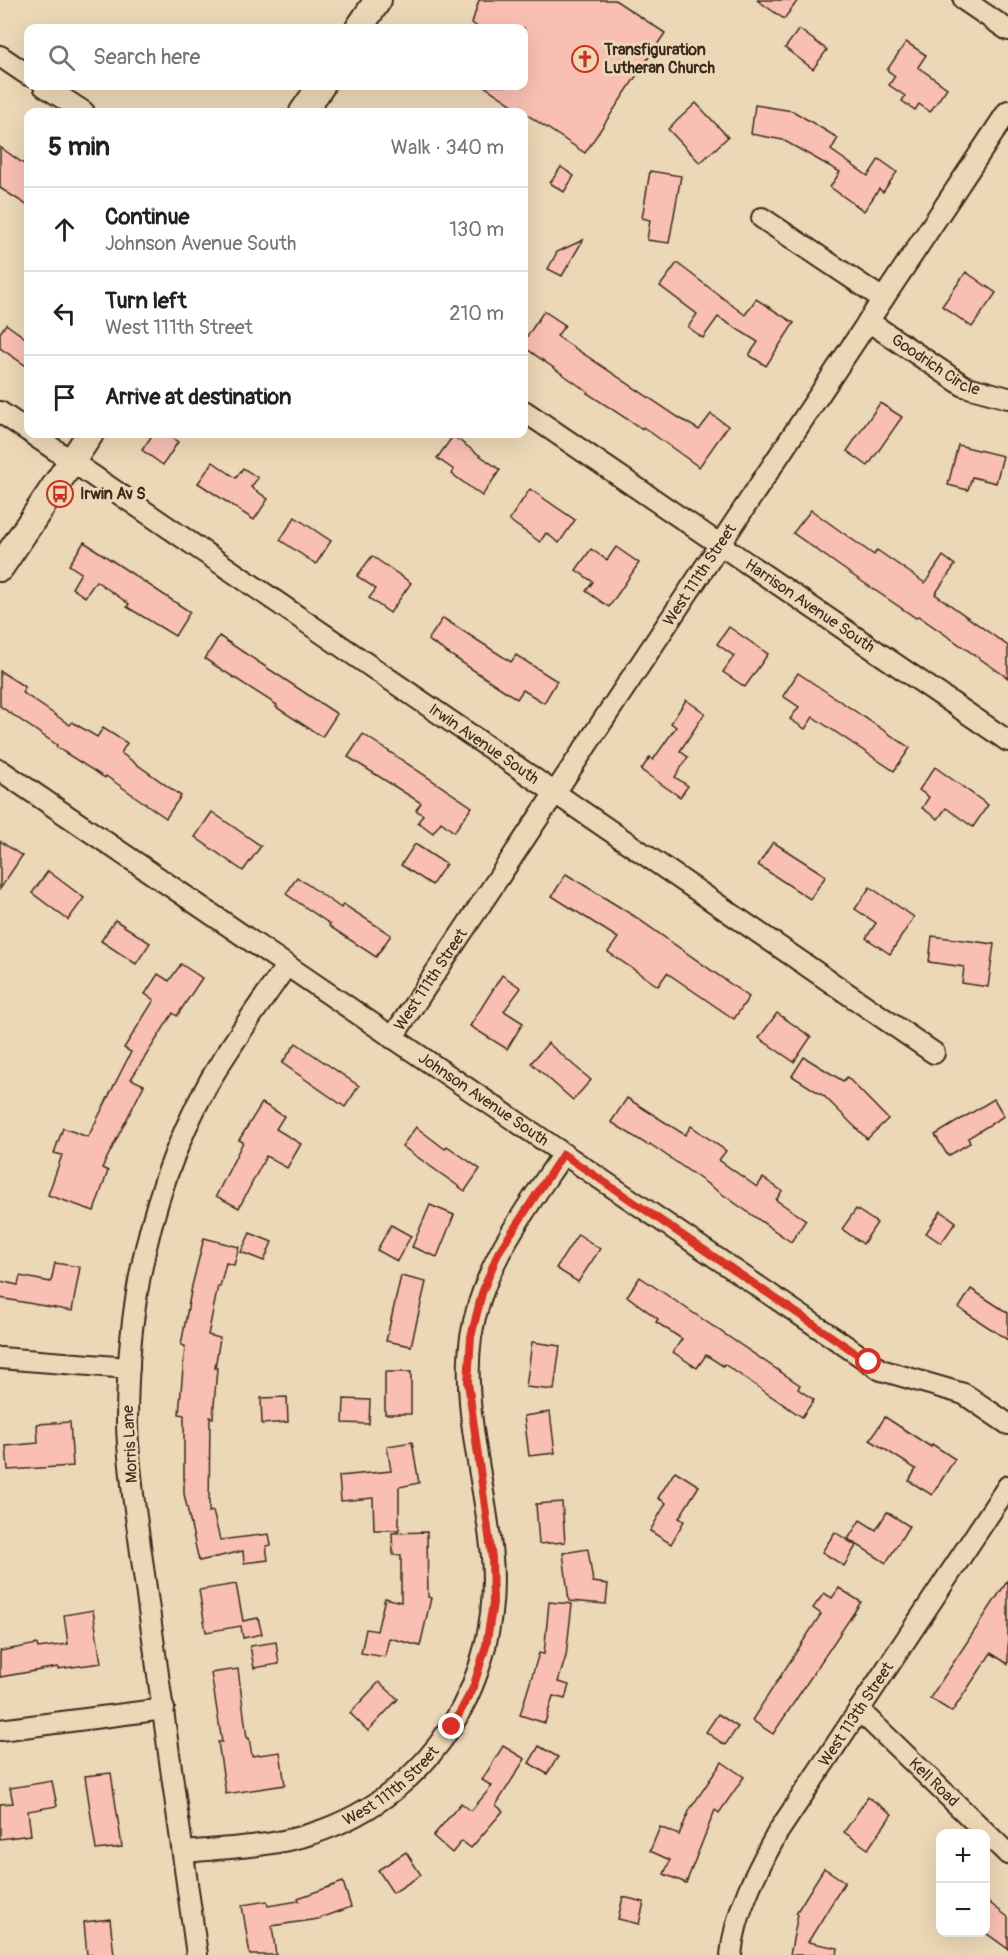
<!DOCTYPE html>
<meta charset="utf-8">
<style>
body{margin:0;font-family:Pangolin,sans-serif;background:#f6f6f6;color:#202124}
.controls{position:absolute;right:18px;bottom:18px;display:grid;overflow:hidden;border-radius:12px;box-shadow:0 6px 24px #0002}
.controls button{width:54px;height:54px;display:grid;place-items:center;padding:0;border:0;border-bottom:2px solid #e0e0e0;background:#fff;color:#202124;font:30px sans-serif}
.stop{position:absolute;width:18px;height:18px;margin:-14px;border:4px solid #d93025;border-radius:50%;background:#fff}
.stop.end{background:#d93025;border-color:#fff;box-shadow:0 2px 6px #0008}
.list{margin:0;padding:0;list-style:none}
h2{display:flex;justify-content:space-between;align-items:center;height:78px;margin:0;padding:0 24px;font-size:26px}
h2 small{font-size:20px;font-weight:400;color:#757577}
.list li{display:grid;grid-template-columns:39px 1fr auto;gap:18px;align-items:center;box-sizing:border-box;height:84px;padding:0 24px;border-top:2px solid #e0e0e0}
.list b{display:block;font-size:22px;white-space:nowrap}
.list p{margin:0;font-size:20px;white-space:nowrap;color:#757577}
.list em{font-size:20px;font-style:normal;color:#757577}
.icon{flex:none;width:33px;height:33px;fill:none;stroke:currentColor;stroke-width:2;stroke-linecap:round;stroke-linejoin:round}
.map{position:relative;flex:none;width:1008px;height:1955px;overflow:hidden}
.search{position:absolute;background:#fff;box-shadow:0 6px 24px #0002;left:24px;top:24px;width:504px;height:66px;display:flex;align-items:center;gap:15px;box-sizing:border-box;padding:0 21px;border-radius:12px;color:#757577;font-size:22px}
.panel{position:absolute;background:#fff;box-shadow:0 6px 24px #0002;left:24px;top:108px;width:504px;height:330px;border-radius:12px}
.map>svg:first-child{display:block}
</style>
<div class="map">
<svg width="1008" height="1955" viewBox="0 0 1008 1955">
<rect width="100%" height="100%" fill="#ecd8b6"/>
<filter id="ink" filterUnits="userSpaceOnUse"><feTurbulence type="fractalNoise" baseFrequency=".0167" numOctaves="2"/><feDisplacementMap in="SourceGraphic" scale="12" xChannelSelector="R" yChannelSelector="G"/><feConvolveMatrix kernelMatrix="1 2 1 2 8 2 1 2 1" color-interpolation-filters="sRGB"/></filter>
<g filter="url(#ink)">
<g fill="#f9bfb3" stroke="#3b2a1e" stroke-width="1.5">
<path d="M479,0H615L665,33L585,153L484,86H524V28H479L472,23Z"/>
<path d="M757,0H798L784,19Z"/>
<path d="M799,29L827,50L813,69L785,48Z"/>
<path d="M906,42L926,55L918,67L947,88L930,112L919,104L915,110L902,101L905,96L889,85L895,76L887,70Z"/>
<path d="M696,103L728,137L700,163L668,129Z"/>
<path d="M755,105L793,111L838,138L831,150L868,176L879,159L897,172L883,192L879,189L864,211L830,187L840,172L783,140L751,134Z"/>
<path d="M0,147L28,167V206L0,188Z"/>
<path d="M561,167L574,176L564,192L550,183Z"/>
<path d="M650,171L681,176L669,243L647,240L650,220L642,218Z"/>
<path d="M583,240L562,276L548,269L557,252Z"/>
<path d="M677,263L745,315L756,299L794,323L766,366L749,355L758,342L718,317L703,338L688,327L697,314L660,286Z"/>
<path d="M966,272L996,293L972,327L942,306Z"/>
<path d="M544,311L565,325L557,336L678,417L699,430L711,414L728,426L699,467L643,427L642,429L587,393L588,392L524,347V341Z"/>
<path d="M6,324L28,340V367L0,348V333Z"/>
<path d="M880,403L902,417L868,466L847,451Z"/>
<path d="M153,434H166L178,442L163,465L142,450Z"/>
<path d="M453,436L500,470L482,496L452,474L454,470L437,458Z"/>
<path d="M958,445L1003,456L996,483L972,477L968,490L948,485Z"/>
<path d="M213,462L236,478L243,468L258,478L251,487L268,499L254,520L198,483Z"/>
<path d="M530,489L575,520L559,543L546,533L540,542L509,520Z"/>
<path d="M811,510L874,555L877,550L925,583L943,556L955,565L935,594L1008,646V678L918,616L916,618L848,572L793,533Z"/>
<path d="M295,517L331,541L316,564L280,540Z"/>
<path d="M84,542L190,612L175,636L127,607L129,604L96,581L85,597L72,588L81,573L69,565Z"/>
<path d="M616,547L639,563L609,607L586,591L593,582L576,570L591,549L607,560Z"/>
<path d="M372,556L411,583L390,613L369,598L376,589L357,576Z"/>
<path d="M443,618L511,662L516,655L557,681L544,703L523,690L517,699L428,640Z"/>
<path d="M729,627L768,654L745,687L723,672L734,656L717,644Z"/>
<path d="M219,636L337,714L322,737L276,707L277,705L205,659Z"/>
<path d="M0,671L25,687L22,692L70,725L72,722L97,737L103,728L127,743L121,753L181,796L166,818L106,776L105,778L56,747L57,745L0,706Z"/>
<path d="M798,673L910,748L894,771L813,717L805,729L790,719L799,707L783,696Z"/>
<path d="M686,700L705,713L680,751L688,757L675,777L688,786L680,797L641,770L650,757L653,760L676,727L671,723Z"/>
<path d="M363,734L472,807L454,832L441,822L433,833L418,822L423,815L416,810L421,803L348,757Z"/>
<path d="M935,767L988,805L973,827L946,808L938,819L922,808L929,797L919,790Z"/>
<path d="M212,812L261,846L243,871L195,837Z"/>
<path d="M0,841L22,856L0,889Z"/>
<path d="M773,842L826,876L810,899L758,865Z"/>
<path d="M415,844L446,864L432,885L401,865Z"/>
<path d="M48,871L84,898L68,920L32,893Z"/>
<path d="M566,874L634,916L749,997L734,1019L667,973L658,986L608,952L618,938L552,896Z"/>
<path d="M297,877L341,908L343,904L391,935L376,957L329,926L330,924L286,894Z"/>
<path d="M870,887L914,917L890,954L866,938L876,923L855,909Z"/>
<path d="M115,920L150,943L136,964L101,941Z"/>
<path d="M932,936L994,944L988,987L962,983L964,967L929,962Z"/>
<path d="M181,964L202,978L177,1016L173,1013L131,1079L144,1085L102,1168L108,1171L94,1211L48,1195L62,1155L54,1153L63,1128L88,1137L131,1052L124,1048L154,1000L145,994L158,974L169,981Z"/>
<path d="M502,975L521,988L504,1011L523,1023L507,1049L470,1026Z"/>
<path d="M777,1013L811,1037L794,1062L759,1038Z"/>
<path d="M296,1043L359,1086L345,1107L282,1063Z"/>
<path d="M548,1043L591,1080L573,1100L531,1063Z"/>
<path d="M804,1057L843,1081L847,1077L888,1119L867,1139L824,1096L792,1076Z"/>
<path d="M627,1098L685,1135L691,1126L726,1151L719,1160L757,1187L763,1178L782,1191L776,1200L806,1220L791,1242L650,1144L649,1146L611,1122Z"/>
<path d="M994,1099L1004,1116L968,1138L970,1143L948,1156L935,1135Z"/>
<path d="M262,1103L284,1116L276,1129L301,1144L287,1168L266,1156L239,1208L216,1196L243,1142L239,1140Z"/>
<path d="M416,1127L445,1149L447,1146L480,1169L465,1191L402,1146Z"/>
<path d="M430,1205L454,1215L437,1257L412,1247Z"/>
<path d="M856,1209L877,1223L863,1244L842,1229Z"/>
<path d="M941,1211L956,1222L941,1243L926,1233Z"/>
<path d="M391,1225L411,1236L397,1261L377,1250Z"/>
<path d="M250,1233L272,1242L264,1261L241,1252Z"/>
<path d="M578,1234L600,1249L578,1282L556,1268Z"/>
<path d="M204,1238L239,1247L234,1265L226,1263L220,1287L218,1286L208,1335L220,1338L215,1368H217L213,1418L210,1417L209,1512L213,1511L220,1540L269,1534L271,1545L266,1546L268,1560L244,1563L243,1551L199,1561L184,1494V1415L179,1414L185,1346L181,1345L192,1286Z"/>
<path d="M55,1263L80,1267L72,1311L0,1298V1281L18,1285L20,1276L51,1282Z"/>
<path d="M401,1276L426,1282L411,1346L386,1341Z"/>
<path d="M640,1277L800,1385L798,1389L814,1400L802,1417L724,1364L723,1366L706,1355L697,1368L673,1352L682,1339L656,1322L658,1319L627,1296Z"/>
<path d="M971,1289L1008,1313V1340L959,1308Z"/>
<path d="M532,1342L560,1346L554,1390L526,1387Z"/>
<rect x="385" y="1372" width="26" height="42"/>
<path d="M287,1397L288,1422L262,1424L261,1398Z"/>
<path d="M344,1399L370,1400L369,1424L343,1423Z"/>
<path d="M550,1412L555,1453L529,1456L524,1416Z"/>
<path d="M885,1417L931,1447L932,1444L955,1459L932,1495L909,1481L916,1469L870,1440Z"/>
<path d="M70,1422L73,1466L8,1470L6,1446L38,1443L37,1424Z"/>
<path d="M412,1442L419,1483L399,1487V1530H374L373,1498L341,1501L339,1476L391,1471L387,1446Z"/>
<path d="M675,1471L699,1486L679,1518L684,1521L671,1544L650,1531L666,1503L658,1498Z"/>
<path d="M562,1502L565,1542L539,1544L536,1504Z"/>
<path d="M887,1512L909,1526L886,1563L848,1539L860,1520L876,1530Z"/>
<path d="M427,1532L428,1597L431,1598L420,1646L389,1638L385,1657L361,1653L366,1629L377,1631L385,1598L401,1602V1555H393L392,1533Z"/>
<path d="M835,1532L856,1546L844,1566L822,1552Z"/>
<path d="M588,1549L593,1582L608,1584L606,1604L569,1601L563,1553Z"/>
<path d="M1008,1580V1664L991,1653L952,1712L930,1698Z"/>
<path d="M236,1584L243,1621L258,1618L262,1634L243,1638L241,1626L206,1632L199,1590Z"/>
<path d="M839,1588L861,1602L773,1734L752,1720L821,1614L813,1608L824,1593L832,1598Z"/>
<path d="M549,1602L572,1604L566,1656L558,1682L569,1685L565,1699L553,1696L545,1723L520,1715L539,1653L544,1654Z"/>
<path d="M93,1610L101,1663L58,1669V1667L0,1677V1651L37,1644L38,1648L68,1644L64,1615Z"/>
<path d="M276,1642L279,1664L254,1668L250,1646Z"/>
<path d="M238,1669L247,1738H249L252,1756L280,1752L285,1785L226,1794L218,1742H222L211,1673Z"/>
<path d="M379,1682L398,1699L368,1731L350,1713Z"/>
<path d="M718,1714L738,1727L725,1745L706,1732Z"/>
<path d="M503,1746L525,1759L496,1805L503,1811L471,1848L462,1841L452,1853L433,1836L461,1803L471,1811L492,1786L482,1780Z"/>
<path d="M539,1746L558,1757L547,1774L529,1763Z"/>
<path d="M722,1762L744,1777L719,1813L715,1810L686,1883L664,1874L670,1860L650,1851L660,1827L679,1835L690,1809Z"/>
<path d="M111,1773L122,1847L96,1850L85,1776Z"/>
<path d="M52,1781L57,1806L28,1811L31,1835L0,1839V1804L13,1803L10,1788Z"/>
<path d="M868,1797L892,1814L868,1849L844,1832Z"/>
<path d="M406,1852L421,1875L393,1893L378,1870Z"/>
<path d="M824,1868L845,1882L808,1942L838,1948L837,1955H790L798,1914L796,1913Z"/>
<path d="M343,1882L351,1907L318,1919L272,1926L276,1955H250L242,1905L267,1901L268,1906L299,1901L298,1898Z"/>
<path d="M623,1897L644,1902L639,1924L618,1919Z"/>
<path d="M986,1900L1008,1917V1949L986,1933Z"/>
<path d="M110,1919L114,1955H87L84,1922Z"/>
</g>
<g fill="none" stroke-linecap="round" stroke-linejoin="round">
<defs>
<g id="minor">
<path d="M964,0L1008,30"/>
<path d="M0,56L28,75"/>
<path d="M44,86L84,112"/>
<path d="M762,218L883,299"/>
<path id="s1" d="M868,321L964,386L1008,398"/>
<path id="s2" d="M524,411L1008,741"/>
<path d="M0,412L28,431"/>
<path id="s3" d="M32,434L934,1053"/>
<path id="s4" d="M0,770L881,1370L964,1394L1008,1424"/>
<path id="s5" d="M392,1038L1008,111"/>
<path d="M0,1358L129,1368"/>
<path id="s6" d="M859,1710L1008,1854"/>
<path d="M0,1730L164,1709"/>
<path id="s7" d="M183,1852C227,1848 272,1847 314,1833C433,1794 502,1679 492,1557C486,1486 461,1408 471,1337C482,1266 524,1212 563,1154"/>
<path d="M197,1955L133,1495C131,1471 127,1446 127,1422C127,1304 151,1186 209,1082C232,1042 260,1004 287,965"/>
<path id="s8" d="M731,1955C735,1911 757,1870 778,1832L1008,1486"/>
</g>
<g id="tertiary">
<path d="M359,28L378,0"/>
<path d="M303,112L321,86"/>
<path d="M0,568L90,434"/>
</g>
</defs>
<use href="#minor" stroke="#3b2a1e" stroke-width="24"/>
<use href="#tertiary" stroke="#3b2a1e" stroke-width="30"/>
<use href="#minor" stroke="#ecd8b6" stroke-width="20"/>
<use href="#tertiary" stroke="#ecd8b6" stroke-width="26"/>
</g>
</g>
<g fill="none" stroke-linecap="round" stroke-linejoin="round" filter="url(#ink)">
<path stroke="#d93025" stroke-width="8" d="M452,1727L473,1688L486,1646L493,1603L492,1558L468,1382L471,1337L482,1293L498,1253L563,1154L869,1362"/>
</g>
<defs>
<symbol id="church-ring" viewBox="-11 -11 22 22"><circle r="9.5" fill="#ecd8b6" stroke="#c8321e" stroke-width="1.5"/><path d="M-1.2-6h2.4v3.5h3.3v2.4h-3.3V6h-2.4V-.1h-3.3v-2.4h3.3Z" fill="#c8321e"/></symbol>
<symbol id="bus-ring" viewBox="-11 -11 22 22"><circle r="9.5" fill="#ecd8b6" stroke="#c8321e" stroke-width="1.5"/><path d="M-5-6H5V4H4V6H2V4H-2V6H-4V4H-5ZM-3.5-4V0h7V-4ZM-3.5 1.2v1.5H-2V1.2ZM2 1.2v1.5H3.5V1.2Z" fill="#c8321e"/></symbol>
</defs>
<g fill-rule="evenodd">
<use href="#church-ring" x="570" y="44" width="30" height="30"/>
<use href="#bus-ring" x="45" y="479" width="30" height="30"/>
</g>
<g text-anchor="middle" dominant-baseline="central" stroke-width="6" stroke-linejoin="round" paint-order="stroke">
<g font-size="16" font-weight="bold" fill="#3b2a1e" stroke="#ecd8b6" text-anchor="start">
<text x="604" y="50">Transfiguration<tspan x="604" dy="18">Lutheran Church</tspan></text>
<text x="80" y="494">Irwin Av S</text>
</g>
<g font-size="16" fill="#3b2a1e" stroke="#ecd8b6">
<text stroke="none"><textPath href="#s1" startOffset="81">Goodrich Circle</textPath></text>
<text stroke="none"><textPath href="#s5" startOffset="556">West 111th Street</textPath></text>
<text stroke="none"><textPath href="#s2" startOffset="346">Harrison Avenue South</textPath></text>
<text stroke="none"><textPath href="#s3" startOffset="548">Irwin Avenue South</textPath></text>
<text stroke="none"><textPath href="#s5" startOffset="70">West 111th Street</textPath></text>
<text stroke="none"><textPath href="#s4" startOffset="585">Johnson Avenue South</textPath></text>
<text transform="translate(130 1444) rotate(-93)">Morris Lane</text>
<text stroke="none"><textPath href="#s8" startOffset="274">West 113th Street</textPath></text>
<text stroke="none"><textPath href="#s6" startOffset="104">Kell Road</textPath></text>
<text stroke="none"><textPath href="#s7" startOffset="224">West 111th Street</textPath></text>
</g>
</g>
</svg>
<div class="controls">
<button>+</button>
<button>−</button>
</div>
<div class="stop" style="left:869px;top:1362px"></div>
<div class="stop end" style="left:452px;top:1727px"></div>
<div class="search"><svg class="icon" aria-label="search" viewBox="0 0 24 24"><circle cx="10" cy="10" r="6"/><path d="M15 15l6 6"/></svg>Search here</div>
<section class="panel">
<h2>5 min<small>Walk · 340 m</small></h2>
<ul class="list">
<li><svg class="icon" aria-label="ahead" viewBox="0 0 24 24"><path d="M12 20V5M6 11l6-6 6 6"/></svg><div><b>Continue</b><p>Johnson Avenue South</p></div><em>130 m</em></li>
<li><svg class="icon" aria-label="left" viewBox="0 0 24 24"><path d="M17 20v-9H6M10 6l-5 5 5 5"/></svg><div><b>Turn left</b><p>West 111th Street</p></div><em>210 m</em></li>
<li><svg class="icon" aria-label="arrive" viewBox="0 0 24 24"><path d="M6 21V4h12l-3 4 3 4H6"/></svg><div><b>Arrive at destination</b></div></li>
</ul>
</section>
</div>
